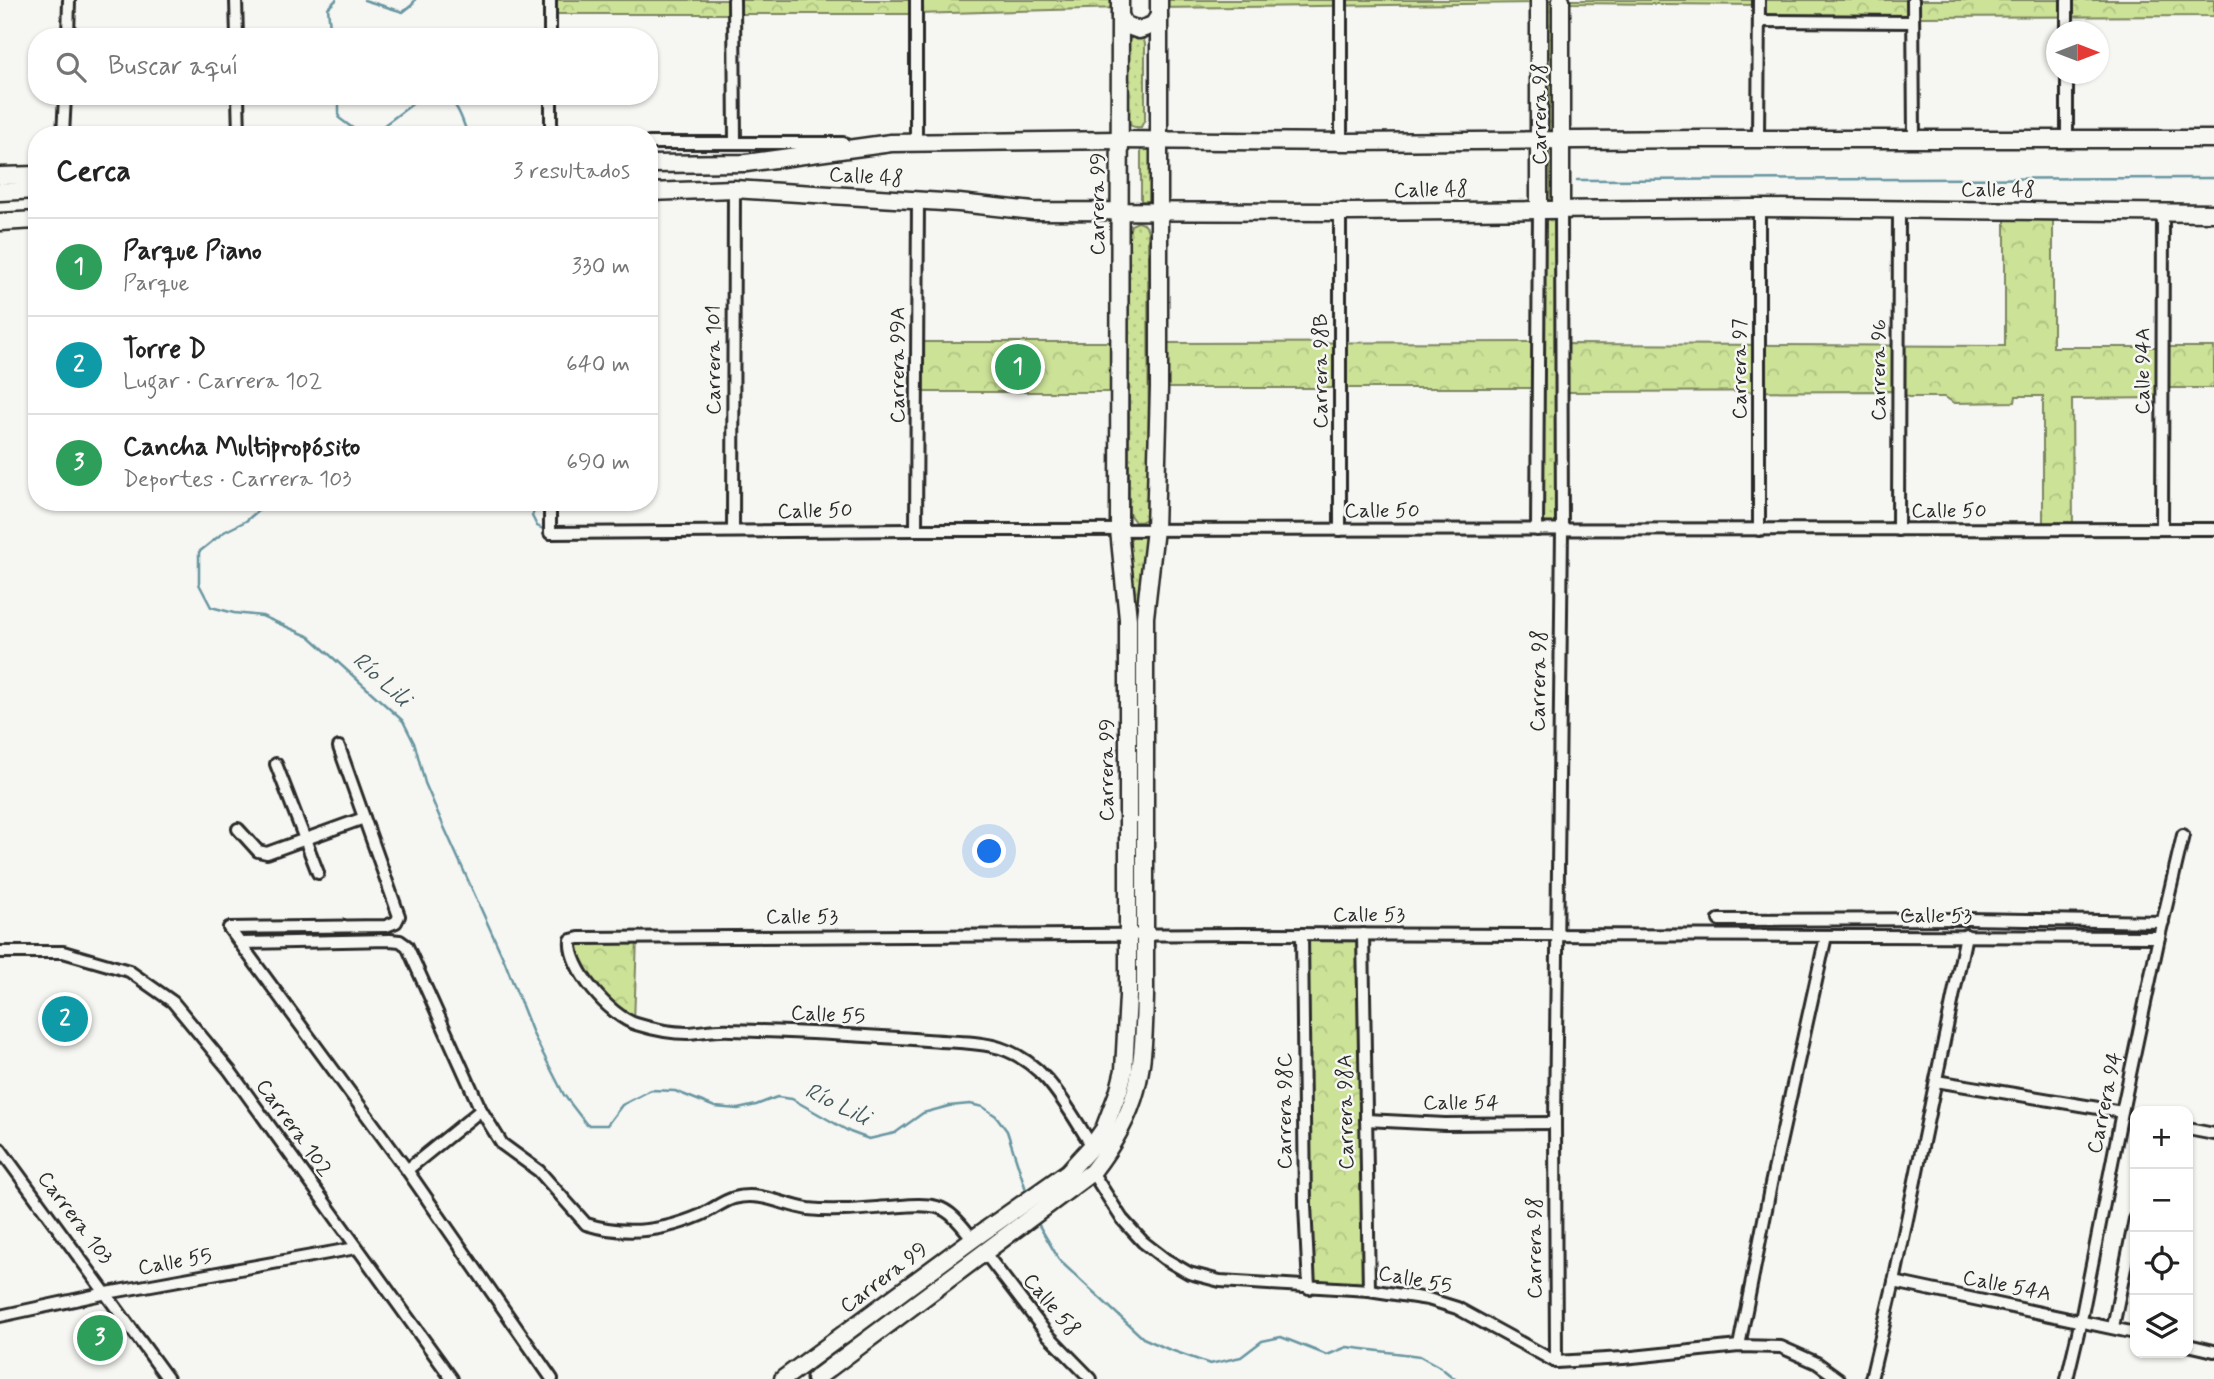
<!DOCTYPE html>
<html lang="es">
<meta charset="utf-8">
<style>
body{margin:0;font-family:Mynerve,sans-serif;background:#f6f6f6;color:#222}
.controls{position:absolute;right:21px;bottom:21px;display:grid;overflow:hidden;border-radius:14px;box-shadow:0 2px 5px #0004}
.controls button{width:63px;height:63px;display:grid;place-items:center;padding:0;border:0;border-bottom:2px solid #e0e0e0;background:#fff;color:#222;font:35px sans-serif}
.compass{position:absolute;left:2046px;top:21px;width:63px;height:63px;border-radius:50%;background:#fff;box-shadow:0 2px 5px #0004;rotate:90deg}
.you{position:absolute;left:990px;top:852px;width:24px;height:24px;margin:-18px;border:5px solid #fff;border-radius:50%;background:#1a73e8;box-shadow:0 0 0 10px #1a73e833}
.badge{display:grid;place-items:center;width:46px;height:46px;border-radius:50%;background:#b45309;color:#fff;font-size:23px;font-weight:700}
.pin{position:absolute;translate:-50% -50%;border:4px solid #fff;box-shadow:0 2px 7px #0006}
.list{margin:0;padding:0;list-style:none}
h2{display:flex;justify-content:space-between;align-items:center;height:91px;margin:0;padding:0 28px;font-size:30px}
h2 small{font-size:23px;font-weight:400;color:#767676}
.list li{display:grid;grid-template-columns:46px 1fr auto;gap:21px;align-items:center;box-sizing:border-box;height:98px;padding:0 28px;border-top:2px solid #e0e0e0}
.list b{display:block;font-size:26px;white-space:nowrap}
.list p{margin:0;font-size:23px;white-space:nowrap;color:#767676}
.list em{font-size:23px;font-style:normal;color:#767676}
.icon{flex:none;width:38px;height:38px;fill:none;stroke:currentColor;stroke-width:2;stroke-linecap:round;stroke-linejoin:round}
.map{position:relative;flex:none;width:2214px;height:1379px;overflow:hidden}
.search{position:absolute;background:#fff;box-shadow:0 2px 5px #0004;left:28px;top:28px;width:630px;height:77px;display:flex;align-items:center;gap:18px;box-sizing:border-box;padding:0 24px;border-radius:28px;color:#767676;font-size:26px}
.panel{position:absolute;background:#fff;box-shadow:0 2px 5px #0004;left:28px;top:126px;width:630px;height:385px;border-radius:28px}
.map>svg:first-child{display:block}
</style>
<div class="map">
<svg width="2214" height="1379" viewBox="0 0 2214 1379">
<defs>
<pattern id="grass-dots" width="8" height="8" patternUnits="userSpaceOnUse" patternTransform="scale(1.75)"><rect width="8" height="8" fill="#cce297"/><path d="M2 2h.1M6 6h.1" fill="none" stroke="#afc282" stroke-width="1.8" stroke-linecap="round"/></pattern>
<pattern id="forest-crowns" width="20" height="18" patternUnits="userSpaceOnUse" patternTransform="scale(1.75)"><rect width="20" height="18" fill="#cce297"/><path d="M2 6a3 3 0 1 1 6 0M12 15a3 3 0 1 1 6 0" fill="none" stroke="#afc282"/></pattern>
</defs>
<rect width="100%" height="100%" fill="#f6f6f2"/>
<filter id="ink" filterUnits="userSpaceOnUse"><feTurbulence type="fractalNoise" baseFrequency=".0143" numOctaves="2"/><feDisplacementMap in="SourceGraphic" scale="14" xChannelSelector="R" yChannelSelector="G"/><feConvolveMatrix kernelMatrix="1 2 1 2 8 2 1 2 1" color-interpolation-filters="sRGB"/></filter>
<g filter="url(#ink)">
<g fill="url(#grass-dots)" stroke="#7c8661" stroke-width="2">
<path d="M1539,0H1561L1562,530H1537Z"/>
<path d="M1134,35L1143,37L1145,44V119L1141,127C1133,128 1129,126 1127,119L1128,44L1129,40Z"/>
<path d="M1151,147V201H1141V148Z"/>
<path d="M1138,222C1146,224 1148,227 1148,236L1149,512C1148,520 1143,522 1135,522L1129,514V234L1131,225Z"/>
<path d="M1142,534L1147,540L1139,613H1137L1129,542L1133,535Z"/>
</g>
<g fill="url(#forest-crowns)" stroke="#7c8661" stroke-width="2">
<path d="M550,0H1120V8L916,14H550Z"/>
<path d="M1159,0H1539V3L1159,8Z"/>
<path d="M1561,0H2214V16L1914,17L1759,21L1758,5L1570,3L1561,2Z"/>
<path d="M2005,211L2053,212V347H2214V388H2163L2162,398L2072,399L2073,530H2043V396H2016L2015,402L1954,403L1945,397H1909L1898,391L1562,392L1561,344L2005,346Z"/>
<rect x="917" y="342" width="202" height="50"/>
<path d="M1538,342V388H1159V343Z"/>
<path d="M1302,934H1363L1369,1290L1309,1287Z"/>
<path d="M637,938L634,1023L588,984L571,940Z"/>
</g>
<path fill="#cce297" stroke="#7c8661" stroke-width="2" d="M84,1330H116V1346H85Z"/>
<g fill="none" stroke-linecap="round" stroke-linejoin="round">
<g stroke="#6896a1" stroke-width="2.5">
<path d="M364,0L403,12L412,5L415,0"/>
<path d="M331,37L328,8L336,0"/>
<path d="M339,96V118L362,135"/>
<path d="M441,96C458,100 462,120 468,135"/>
<path d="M365,135L383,126L419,99L426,96"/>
<path d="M1577,180L2214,178"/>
<path d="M268,502L246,521L224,532L199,552V584L211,607L234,613L262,616L310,637L403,721L415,745L425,783L440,818L504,960L534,1036L564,1095L587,1125H607L622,1105L651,1090L675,1091L715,1107L738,1109L756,1105L777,1097L792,1099L850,1132L869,1139L895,1133L923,1113L949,1106L970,1104L983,1107L996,1116L1007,1131L1027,1193"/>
<path d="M538,502L532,516L537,526L547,531"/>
<path d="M1037,1222L1060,1261L1143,1338L1168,1349L1210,1364L1241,1357L1262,1341L1281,1337L1327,1355L1347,1347L1420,1356L1440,1367L1455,1379"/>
</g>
<defs>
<g id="street">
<path d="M236,0L237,37"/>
<path d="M550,0V37"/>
<path d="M734,0L735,143"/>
<path d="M916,0V143"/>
<path d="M1913,0L1914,139"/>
<path d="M2067,0V32"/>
<path d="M1759,21L1913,22"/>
<path d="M68,37L69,0"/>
<path d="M2067,74V139"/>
<path d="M238,96L239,135"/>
<path d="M551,96V135"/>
<path d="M63,135L65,96"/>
<path d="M1758,139L1759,0"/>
<path d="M1341,142V0"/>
<path d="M649,143H843"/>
<path d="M1340,212V530"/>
<path d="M550,502V533L916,530L2214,529"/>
<path d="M2162,529L2163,213"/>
<path d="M916,530L918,201"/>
<path d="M1537,530L1539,209"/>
<path d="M1759,530V208"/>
<path d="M1898,530L1899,210"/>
<path d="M733,531L734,189"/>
<path d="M276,764L318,873"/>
<path d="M238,829L258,851L267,853L364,818"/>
<path d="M1719,920L1967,919L2163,922"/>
<path d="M229,928L407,1170L552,1379"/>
<path d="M229,928L386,926L396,922L399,916L339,747"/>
<path d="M1302,934L1305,1205L1309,1288"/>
<path d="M1363,934L1369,1290"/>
<path d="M242,943L390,940L400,941L407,946L481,1110L407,1170"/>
<path d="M0,952H63L129,971L173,1002L230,1071L452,1379"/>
<path d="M1936,1081L2122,1112"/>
<path d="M481,1110L502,1144L539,1171L586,1224C624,1236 664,1231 701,1215C712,1210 723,1201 734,1198C761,1191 783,1205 808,1209C835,1212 862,1209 889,1207C904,1206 922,1203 937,1207C952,1211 963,1227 973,1239"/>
<path d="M1366,1120L1445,1124L1555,1123"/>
<path d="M2188,1129L2214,1134"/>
<path d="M1092,1146C1067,1108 1047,1063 1000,1048C977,1041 950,1042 926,1040C861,1035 796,1032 731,1030C716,1029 702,1032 688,1033C671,1033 652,1029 636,1024C610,1016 568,968 571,940L579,938L1241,934L2159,937"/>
<path d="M0,1149L168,1379"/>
<path d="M1092,1172L1122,1219L1143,1242L1165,1259L1189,1273L1220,1281L1369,1290L1428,1299L1457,1308L1556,1362L1623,1358L1739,1346L1781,1347L1817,1363L1839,1379"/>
<path d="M985,1253L1047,1334L1091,1379"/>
<path d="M1894,1282L2135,1333"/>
<path d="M0,1316L107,1293L356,1248"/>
<path d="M2113,1327L2135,1219"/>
<path d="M2188,1345L2214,1351"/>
<path d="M1739,1346L1771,1184L1826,936"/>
<path d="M1556,1362L1555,1123L1562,530L1561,209"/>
<path d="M1871,1379L1894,1282L1966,935"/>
<path d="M2067,1379L2081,1320L2122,1112L2159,937L2183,835"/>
</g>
<g id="secondary">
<path d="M1561,0V209"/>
<path d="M1120,16L1125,25L1139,30L1153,25L1159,16"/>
<path d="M649,164L746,163L891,143L1119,140L1349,142L1702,139H2214"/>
<path d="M0,176L37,175"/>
<path d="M0,192L37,190"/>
<path d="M649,192L734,189L959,203L1033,211L1349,212L1759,208L2214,213"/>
<path d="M1539,209V0"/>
<path d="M0,222L37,220"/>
<path d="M783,1379L973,1239L1068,1172L1092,1146L1104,1129L1119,1090L1124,1070L1128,996V619L1119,530L1120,0"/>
<path d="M815,1379L1092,1172C1141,1109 1143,1073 1145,996V617L1155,529L1159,388V0"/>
</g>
</defs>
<use href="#street" stroke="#2b2b2b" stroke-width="16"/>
<use href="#secondary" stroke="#2b2b2b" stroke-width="21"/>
<use href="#street" stroke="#f6f6f2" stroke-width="10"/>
<use href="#secondary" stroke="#f6f6f2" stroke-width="16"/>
</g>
</g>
<g text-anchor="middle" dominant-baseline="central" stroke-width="5" stroke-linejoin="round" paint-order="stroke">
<g font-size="21" fill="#2b2b2b" stroke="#f6f6f2">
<text transform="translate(1540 114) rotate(-90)">Carrera 98</text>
<text transform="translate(866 177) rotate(4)">Calle 48</text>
<text transform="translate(1431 190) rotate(-1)">Calle 48</text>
<text x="1998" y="190">Calle 48</text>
<text transform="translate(1098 204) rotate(-90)">Carrera 99</text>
<text transform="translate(714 360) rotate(-90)">Carrera 101</text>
<text transform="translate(898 365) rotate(-90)">Carrera 99A</text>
<text transform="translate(1740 369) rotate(-90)">Carrera 97</text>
<text transform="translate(1879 370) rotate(-90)">Carrera 96</text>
<text transform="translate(1321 371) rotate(-90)">Carrera 98B</text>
<text transform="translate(2143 371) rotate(-90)">Calle 94A</text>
<text transform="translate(815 511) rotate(-1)">Calle 50</text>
<text x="1382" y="511">Calle 50</text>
<text x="1949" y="511">Calle 50</text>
<text transform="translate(1539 681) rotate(-89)">Carrera 98</text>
<text transform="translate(1107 770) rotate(-90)">Carrera 99</text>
<text x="1369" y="915">Calle 53</text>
<text x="1936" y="916">Calle 53</text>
<text x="802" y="917">Calle 53</text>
<text transform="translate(828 1015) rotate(3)">Calle 55</text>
<text x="1461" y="1103">Calle 54</text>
<text transform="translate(2105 1103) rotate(-78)">Carrera 94</text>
<text transform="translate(1285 1111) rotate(-90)">Carrera 98C</text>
<text transform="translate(1346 1112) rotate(-91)">Carrera 98A</text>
<text transform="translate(294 1128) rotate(54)">Carrera 102</text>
<text transform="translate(75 1218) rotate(53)">Carrera 103</text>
<text transform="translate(1535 1248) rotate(-90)">Carrera 98</text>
<text transform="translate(175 1262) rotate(-10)">Calle 55</text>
<text transform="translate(884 1278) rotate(-37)">Carrera 99</text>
<text transform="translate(1415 1280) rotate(11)">Calle 55</text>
<text transform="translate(2007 1286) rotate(11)">Calle 54A</text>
<text transform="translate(1051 1305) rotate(50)">Calle 58</text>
</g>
<g font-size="23" font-style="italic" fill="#44585c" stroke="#f6f6f2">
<text transform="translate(381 680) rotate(42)">Río Lili</text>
<text transform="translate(837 1105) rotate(26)">Río Lili</text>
</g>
</g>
</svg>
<div class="controls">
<button>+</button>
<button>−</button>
<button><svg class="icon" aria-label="locate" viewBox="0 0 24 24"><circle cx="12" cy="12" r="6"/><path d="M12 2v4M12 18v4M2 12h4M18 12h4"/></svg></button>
<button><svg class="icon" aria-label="layers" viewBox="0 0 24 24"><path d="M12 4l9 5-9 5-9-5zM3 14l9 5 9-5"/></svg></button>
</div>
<svg class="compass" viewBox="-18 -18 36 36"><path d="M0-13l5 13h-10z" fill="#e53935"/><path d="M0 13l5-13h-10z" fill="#767676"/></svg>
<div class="you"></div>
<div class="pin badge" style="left:1018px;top:367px;background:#2e9e5b">1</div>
<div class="pin badge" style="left:65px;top:1019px;background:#0f9aa8">2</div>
<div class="pin badge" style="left:100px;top:1338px;background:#2e9e5b">3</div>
<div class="search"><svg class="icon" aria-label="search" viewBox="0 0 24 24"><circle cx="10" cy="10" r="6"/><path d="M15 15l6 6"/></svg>Buscar aquí</div>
<section class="panel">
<h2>Cerca<small>3 resultados</small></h2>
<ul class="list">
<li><span class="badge" style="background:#2e9e5b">1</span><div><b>Parque Piano</b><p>Parque</p></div><em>330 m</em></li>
<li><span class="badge" style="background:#0f9aa8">2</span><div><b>Torre D</b><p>Lugar · Carrera 102</p></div><em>640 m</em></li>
<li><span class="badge" style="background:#2e9e5b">3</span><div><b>Cancha Multipropósito</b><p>Deportes · Carrera 103</p></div><em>690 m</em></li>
</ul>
</section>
</div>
